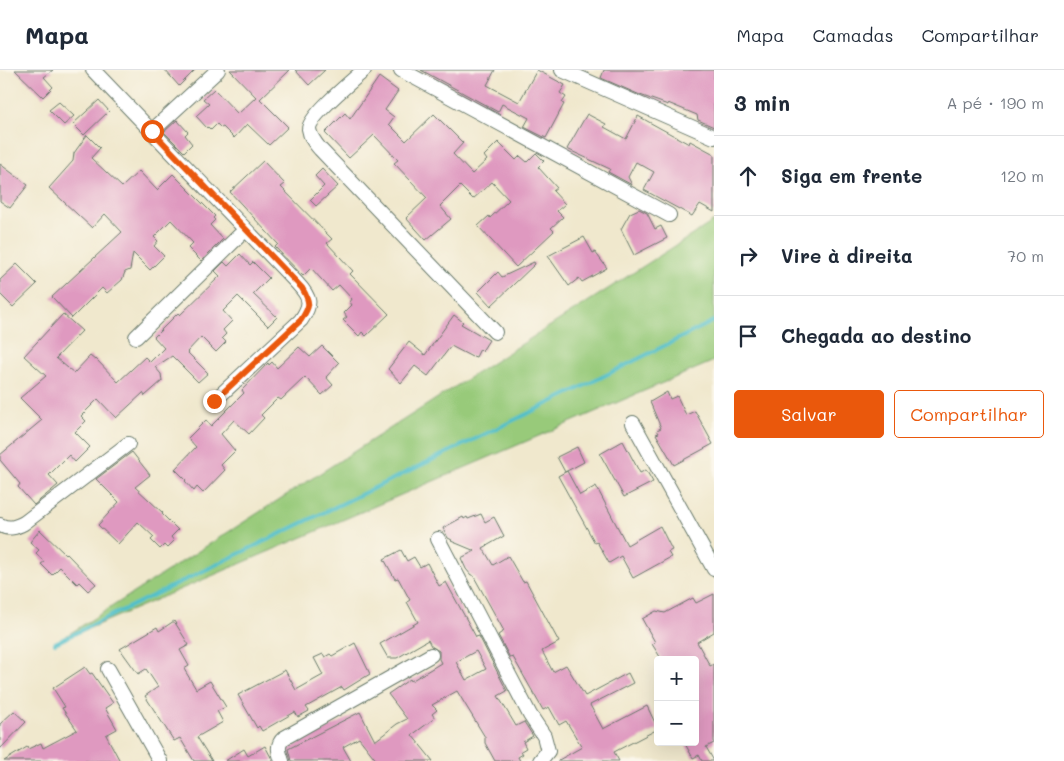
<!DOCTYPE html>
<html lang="pt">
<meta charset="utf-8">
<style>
body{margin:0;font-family:Mali,sans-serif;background:#f6f6f7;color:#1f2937}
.controls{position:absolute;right:15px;bottom:15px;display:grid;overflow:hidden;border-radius:5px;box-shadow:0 5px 20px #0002}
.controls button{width:45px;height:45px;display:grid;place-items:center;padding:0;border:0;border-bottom:1px solid #e0e1e3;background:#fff;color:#1f2937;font:25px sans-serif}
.stop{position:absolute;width:15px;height:15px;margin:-11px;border:4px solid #ea580c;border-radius:50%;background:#fff}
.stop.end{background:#ea580c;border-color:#fff;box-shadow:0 1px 5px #0008}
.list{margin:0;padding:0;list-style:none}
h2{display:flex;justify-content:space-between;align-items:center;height:65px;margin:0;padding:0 20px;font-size:21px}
h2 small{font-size:16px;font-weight:400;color:#747a83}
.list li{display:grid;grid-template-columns:32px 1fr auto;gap:15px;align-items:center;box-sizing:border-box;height:80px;padding:0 20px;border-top:1px solid #e0e1e3}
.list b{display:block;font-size:19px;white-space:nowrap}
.list em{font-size:16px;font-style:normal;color:#747a83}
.actions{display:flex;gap:10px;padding:15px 20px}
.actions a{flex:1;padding:11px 0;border:1px solid #ea580c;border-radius:5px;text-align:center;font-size:18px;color:#ea580c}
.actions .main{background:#ea580c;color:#fff}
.icon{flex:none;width:28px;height:28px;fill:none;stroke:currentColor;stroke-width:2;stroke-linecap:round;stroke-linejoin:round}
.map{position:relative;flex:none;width:714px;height:691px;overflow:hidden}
header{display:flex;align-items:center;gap:30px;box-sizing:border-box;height:70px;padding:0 25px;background:#fff;border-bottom:1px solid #e0e1e3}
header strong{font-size:24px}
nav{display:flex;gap:28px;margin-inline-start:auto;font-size:18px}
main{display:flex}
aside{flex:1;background:#fff}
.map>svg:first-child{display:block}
</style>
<header>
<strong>Mapa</strong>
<nav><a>Mapa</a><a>Camadas</a><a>Compartilhar</a></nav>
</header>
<main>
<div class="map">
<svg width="714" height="691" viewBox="0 0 714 691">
<rect width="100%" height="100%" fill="#fbf7ec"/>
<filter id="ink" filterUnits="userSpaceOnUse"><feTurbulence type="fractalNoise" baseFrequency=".02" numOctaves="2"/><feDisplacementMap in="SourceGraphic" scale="10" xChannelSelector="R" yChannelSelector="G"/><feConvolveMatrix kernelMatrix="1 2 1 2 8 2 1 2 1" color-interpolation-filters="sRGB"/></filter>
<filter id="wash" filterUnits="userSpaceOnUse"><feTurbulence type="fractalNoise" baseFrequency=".0096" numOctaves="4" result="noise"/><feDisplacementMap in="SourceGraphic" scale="20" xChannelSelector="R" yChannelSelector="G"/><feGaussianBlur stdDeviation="1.12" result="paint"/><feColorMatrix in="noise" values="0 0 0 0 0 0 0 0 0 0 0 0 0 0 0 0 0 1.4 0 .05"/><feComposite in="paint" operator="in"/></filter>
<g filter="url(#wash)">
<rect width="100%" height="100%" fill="#f0e8cd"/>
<path fill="#98ca7a" stroke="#5c8457" d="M714,151V291L55,573Z"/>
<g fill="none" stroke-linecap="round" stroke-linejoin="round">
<path stroke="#53c0ca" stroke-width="4" d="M55,573L572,322L714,251"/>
</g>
<g id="blocks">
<g fill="#df99c0" fill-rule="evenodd">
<path d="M15,0H53L44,7L53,17L43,27Z"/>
<path d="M165,0H195L179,16Z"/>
<path d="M230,0H290L260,29L288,57L269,75L247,54L234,68L223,57L221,58L217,54L211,60L208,57L207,58L196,46L209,34L203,29L214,19L238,44L256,27Z"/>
<path d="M295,0H325L309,15Z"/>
<path d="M421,0H495L487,15L519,32L537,0L565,15L560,23L566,27L562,33L564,34L546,68L524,57L529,48L502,34L498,42Z"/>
<path d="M604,0H714V57L698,50L697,45L668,33V35L640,25L601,8Z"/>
<path d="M379,7L398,21L385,40L394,47L389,54L406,71L434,44L463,73L453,84L472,104L487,90L484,86L498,72L516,90L520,86L527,92L536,83L544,91L538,97L557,118L553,121L565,134L557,141L563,147L551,158L554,161L516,197L478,156L489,146L490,148L509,130L492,112L473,129L460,116L440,136L451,149L426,170L406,148L427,128L394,93L398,90L374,65L349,88L325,63L345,43L350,49Z"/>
<path d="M99,30L109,41L84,65L73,54Z"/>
<path d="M59,32L74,46L64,55L49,40Z"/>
<path d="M587,44L606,54L604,57L626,69L638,46L689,74L690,71L714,84V142L700,134L692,146L644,120L654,102L636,92L628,107L632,115L608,102L610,99L567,79Z"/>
<path d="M177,50L188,62L185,65L192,74L184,82L164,62Z"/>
<path d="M87,65L100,78L91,88L122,117L139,101L157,120L173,104L215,146L213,148L215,150L210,155L223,169L201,191L188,178L193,173L171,150L154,167L158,171L154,176L164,186L150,200L133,183L130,200L125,202L122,210L107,223L102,218L72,248L52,227L122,162L105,144L92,158L49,118L73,91L74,83Z"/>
<path d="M263,91L285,114L281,117L332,169L327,173L353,201L350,204L389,244L366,266L362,262L359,266L343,250L347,247L344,243L352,235L350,232L352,229L339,215L332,221L311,198L303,206L275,177L278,174L230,122Z"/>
<path d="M0,94L28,115L10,138L0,131Z"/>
<path d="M322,99L338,116L316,136L310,130L324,116L315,106Z"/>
<path d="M639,139L647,143L655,159L661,156L667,168L634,185L621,159L630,143Z"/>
<path d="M584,167L593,183L595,182L607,198L582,212L579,208L569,216L548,186Z"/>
<path d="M240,184L250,195L253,192L269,208L253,224L277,247L268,256L238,226L223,241L232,251L223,260L226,264L222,268L226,272L216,282L201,267L187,282L208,303L198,312L172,286L155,297L161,304L162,311L145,326L143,323L116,348L98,329L81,346L86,351L75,362L90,377L75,392L69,385L49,405L58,415L34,435L18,417L20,414L0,390V385L42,350L20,328L46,306L24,286L63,244L82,261L56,288L74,303L90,286L95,290L96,289L118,312L145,287L150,292L164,278L154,267L178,243L180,245L220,206L215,201L224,192L228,196Z"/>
<path d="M534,192L535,194L491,236L478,222L498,202L502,207Z"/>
<path d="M17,194L37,214L13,237L0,224V210Z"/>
<path d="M454,245L463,252L461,254L489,270L482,281L480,279L476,287L473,286L472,287L451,276L428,306L415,296L401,313L388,299L409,272L425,285Z"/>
<path d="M322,276L339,293L326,307L333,315L322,325L305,307L281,330L278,328L261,345L264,348L249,364L234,350L221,364L235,381L221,395L225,400L203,423L197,417L194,421L185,411L186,410L175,399L196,377L188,368L206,350L211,356L244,323L242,320L268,293L269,295L272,292L277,298L299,277L310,287Z"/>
<path d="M667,322L670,329L677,326L686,345L695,341L713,374L674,395L656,364L659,363L657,360L661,358L650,332Z"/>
<path d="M623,371L640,403L646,400L653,412L624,427L600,384Z"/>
<path d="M577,377L584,392L565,402L557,387Z"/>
<path d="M132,382L150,405L135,417L163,443L162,444L178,460L171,467L174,471L167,478L164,475L160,479L151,470L154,467L138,452L118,474L98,455L119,432L96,409Z"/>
<path d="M567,401L580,425L596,416L627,475L660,456L672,480L668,482L671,487L633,508L621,486L609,493L597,472L595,473L558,406Z"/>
<path d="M481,444L485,452L494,447L504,466L483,478L493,495L508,486L523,512L526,511L559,572L542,581L553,602L566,595L585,626L628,603L633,613L590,635L603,659L647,636L658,659L614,682L619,691H557L582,677L566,651L559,655L549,637L543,640L513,587L510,588L498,565L504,561L473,505H471L466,499L461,488L475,481L451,471L452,470L448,468L443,458L463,447L464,449L467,447L468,449Z"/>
<path d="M40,460L66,485L67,484L96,514L88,521L79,512L77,514L60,497L52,505L41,494L44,492L36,483L39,480L30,472Z"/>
<path d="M401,480L407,491L414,487L420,497L427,493L439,516L446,512L476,567L479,566L507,621L498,626L516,656L524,652L533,666L523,672L526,678L521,681L523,684L518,687L520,691H495L485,673V667L457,621L432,635L437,640L432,644L435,648L412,665L433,691H377L359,668L343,677L351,691H291L288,679L360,642L375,671L397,654L407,649L388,624L410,609L411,611L441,593L439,589V581L431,576L428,570L397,588H388L380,574L418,552L407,532L410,530L398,508L395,509L384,489ZM476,581L486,599L466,610L456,592Z"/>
<path d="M714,524V562L697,572L710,596L714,594V673L706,677L714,691H702L699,685L693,688L684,672H695V590H662L652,574L655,572L642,549L656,541L665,543L693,528L696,533Z"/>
<path d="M174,551L189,575L180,580L189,596L184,599L196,619L210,611L226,637L217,641L223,652L197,667L212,691H194L180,668L174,671L145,626L158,617L146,599L138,604L120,579L157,557L159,561Z"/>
<path d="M355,573L370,604L344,620L342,617L306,637L309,641L298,647L295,642L262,661L259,656L257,658L238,625L285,600L296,620L323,605L314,588L323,584L325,587L330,584L332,586Z"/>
<path d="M85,597L90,604L92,603L113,633L105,638L117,659L106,665L120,691H4L27,677L28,679L41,673L43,678L77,660L62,638L65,637L53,618Z"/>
<path d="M14,641L26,652L0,679V654Z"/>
<path d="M265,676L273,691H225L244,679L248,686Z"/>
</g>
</g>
</g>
<g filter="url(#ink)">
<use href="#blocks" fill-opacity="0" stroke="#68796a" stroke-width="1"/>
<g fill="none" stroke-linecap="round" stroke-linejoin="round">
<defs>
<g id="minor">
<path d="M93,0L297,213C311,228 312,234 301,250L214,331"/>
<path d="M364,0C353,10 309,46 309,59C310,67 315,73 320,79L495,262"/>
<path d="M401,0L669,145"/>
<path d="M562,0L714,67"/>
<path d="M152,61L218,0"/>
<path d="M136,267L245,160"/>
<path d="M633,353L714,499"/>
<path d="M0,455C9,460 16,457 24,453L128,374"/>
<path d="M438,469L530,645L544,666L548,681L540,691"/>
<path d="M108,599L160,691"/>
<path d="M282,691C279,682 276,675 284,668L431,585"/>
</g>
</defs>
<use href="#minor" stroke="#68796a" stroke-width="16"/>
<use href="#minor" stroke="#fff" stroke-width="14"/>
</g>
</g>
<g fill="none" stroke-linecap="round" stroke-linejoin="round" filter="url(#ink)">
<path stroke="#ea580c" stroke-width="6" d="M152,61L302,218C311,233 310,236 301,250L214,331"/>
</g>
</svg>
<div class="controls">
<button>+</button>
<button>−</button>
</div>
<div class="stop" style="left:152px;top:61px"></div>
<div class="stop end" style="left:214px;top:331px"></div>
</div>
<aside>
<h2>3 min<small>A pé · 190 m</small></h2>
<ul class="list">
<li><svg class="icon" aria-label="ahead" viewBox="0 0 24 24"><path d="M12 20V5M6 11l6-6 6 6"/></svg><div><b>Siga em frente</b></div><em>120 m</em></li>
<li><svg class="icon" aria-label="right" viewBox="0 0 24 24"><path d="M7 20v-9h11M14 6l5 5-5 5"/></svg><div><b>Vire à direita</b></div><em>70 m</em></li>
<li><svg class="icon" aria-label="arrive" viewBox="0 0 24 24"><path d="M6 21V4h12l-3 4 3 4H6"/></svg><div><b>Chegada ao destino</b></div></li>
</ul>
<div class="actions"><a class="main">Salvar</a><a>Compartilhar</a></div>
</aside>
</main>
